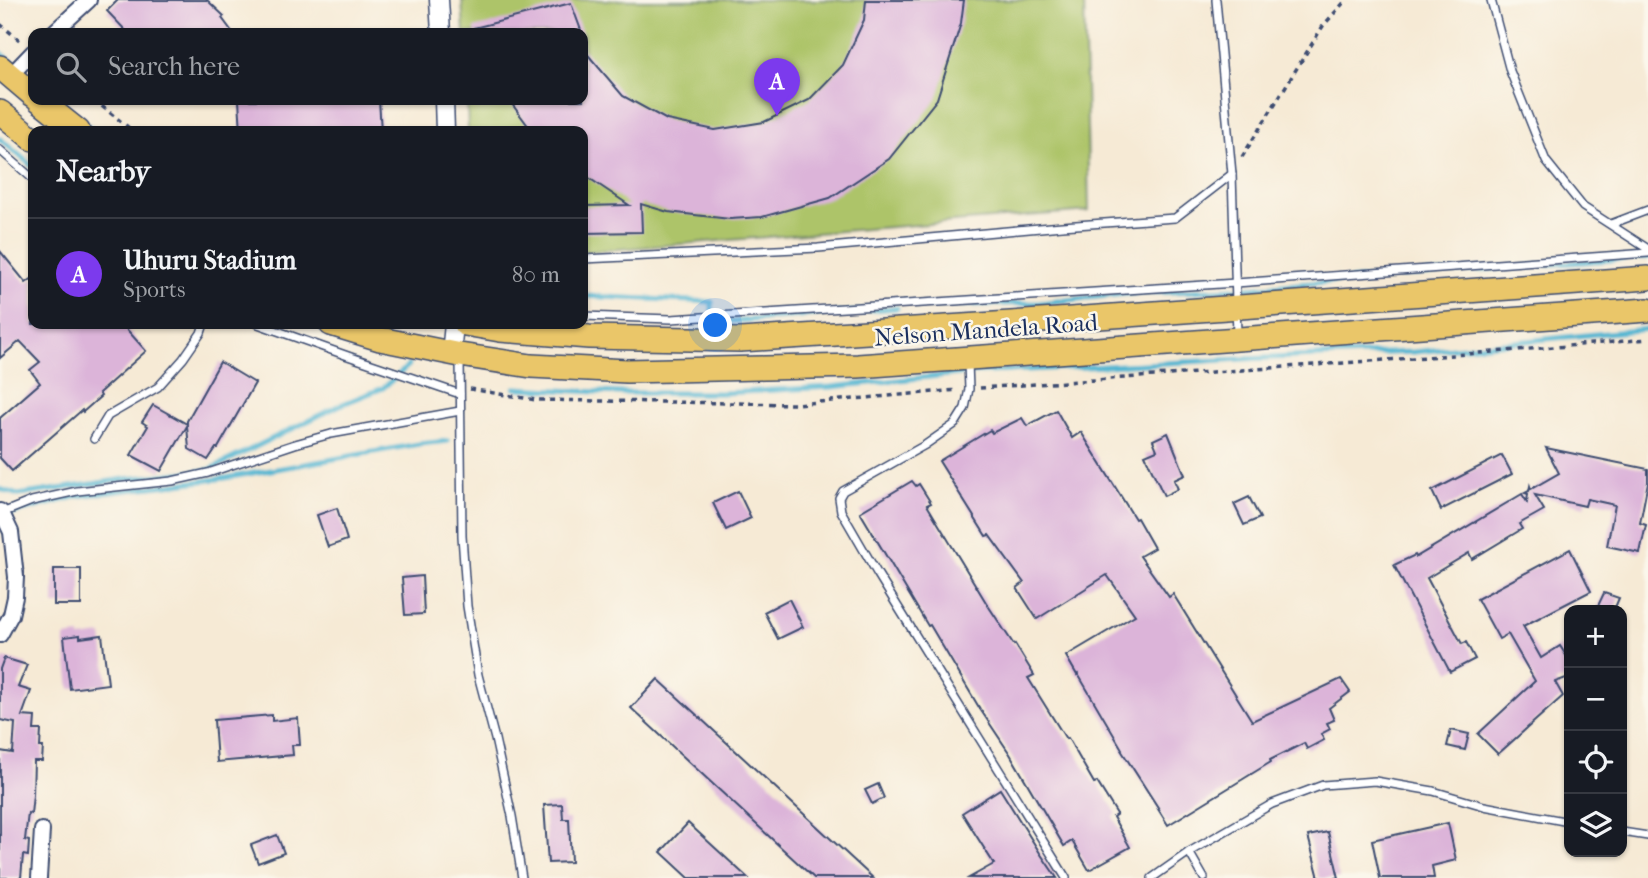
<!DOCTYPE html>
<meta charset="utf-8">
<style>
body{margin:0;font-family:"IM FELL French Canon",serif;background:#20242c;color:#f1f3f6}
.controls{position:absolute;right:21px;bottom:21px;display:grid;overflow:hidden;border-radius:14px;box-shadow:0 2px 5px #0004}
.controls button{width:63px;height:63px;display:grid;place-items:center;padding:0;border:0;border-bottom:2px solid #363941;background:#171b24;color:#f1f3f6;font:35px sans-serif}
.you{position:absolute;left:716px;top:326px;width:24px;height:24px;margin:-18px;border:5px solid #fff;border-radius:50%;background:#1a73e8;box-shadow:0 0 0 10px #1a73e833}
.badge{display:grid;place-items:center;width:46px;height:46px;border-radius:50%;background:#7c3aed;color:#fff;font-size:23px;font-weight:700}
.pin{position:absolute;translate:-50% -58px;filter:drop-shadow(0 2px 4px #0008)}
.pin::after{content:'';position:absolute;top:37px;width:24px;height:21px;background:inherit;clip-path:polygon(0 0,100% 0,50% 100%)}
.list{margin:0;padding:0;list-style:none}
h2{display:flex;justify-content:space-between;align-items:center;height:91px;margin:0;padding:0 28px;font-size:30px}
h2 small{font-size:23px;font-weight:400;color:#9ea1a6}
.list li{display:grid;grid-template-columns:46px 1fr auto;gap:21px;align-items:center;box-sizing:border-box;height:112px;padding:0 28px;border-top:2px solid #363941}
.list b{display:block;font-size:26px;white-space:nowrap}
.list p{margin:0;font-size:23px;white-space:nowrap;color:#9ea1a6}
.list em{font-size:23px;font-style:normal;color:#9ea1a6}
.icon{flex:none;width:38px;height:38px;fill:none;stroke:currentColor;stroke-width:2;stroke-linecap:round;stroke-linejoin:round}
.map{position:relative;flex:none;width:1648px;height:878px;overflow:hidden}
.search{position:absolute;background:#171b24;box-shadow:0 2px 5px #0004;left:28px;top:28px;width:560px;height:77px;display:flex;align-items:center;gap:18px;box-sizing:border-box;padding:0 24px;border-radius:14px;color:#9ea1a6;font-size:26px}
.panel{position:absolute;background:#171b24;box-shadow:0 2px 5px #0004;left:28px;top:126px;width:560px;height:203px;border-radius:14px}
.map>svg:first-child{display:block}
</style>
<div class="map">
<svg width="1648" height="878" viewBox="0 0 1648 878">
<rect width="100%" height="100%" fill="#fbf7ec"/>
<filter id="ink" filterUnits="userSpaceOnUse"><feTurbulence type="fractalNoise" baseFrequency=".0143" numOctaves="2"/><feDisplacementMap in="SourceGraphic" scale="14" xChannelSelector="R" yChannelSelector="G"/><feConvolveMatrix kernelMatrix="1 2 1 2 8 2 1 2 1" color-interpolation-filters="sRGB"/></filter>
<filter id="wash" filterUnits="userSpaceOnUse"><feTurbulence type="fractalNoise" baseFrequency=".00686" numOctaves="4" result="noise"/><feDisplacementMap in="SourceGraphic" scale="28" xChannelSelector="R" yChannelSelector="G"/><feGaussianBlur stdDeviation="1.57" result="paint"/><feColorMatrix in="noise" values="0 0 0 0 0 0 0 0 0 0 0 0 0 0 0 0 0 1.4 0 .05"/><feComposite in="paint" operator="in"/></filter>
<g filter="url(#wash)">
<rect width="100%" height="100%" fill="#f6ead5"/>
<path fill="#adc469" stroke="#647a64" stroke-width="2" d="M462,0H1084L1089,211L583,252V131H468L467,100H583V33H464Z"/>
<g fill="none" stroke-linecap="round" stroke-linejoin="round">
<g stroke="#53b6d2" stroke-width="5">
<path d="M0,52L11,61"/>
<path d="M83,122L95,131"/>
<path d="M0,139L33,167"/>
<path d="M583,296L712,302V316L716,323L897,308"/>
<path d="M924,306L1039,303L1126,294L1236,289L1648,257"/>
<path d="M515,388L620,393H722L831,387L968,373L1243,359L1414,352L1648,329"/>
<path d="M0,489L18,495L125,479L209,470L340,405L383,388L409,365"/>
<path d="M3,516L78,496L225,478L419,444L448,441"/>
</g>
</g>
<g id="blocks">
<g fill="#dcb4d9">
<path d="M118,0H207L224,16L222,18L233,33H128L107,11Z"/>
<path d="M866,0H964L961,23L937,99L889,159L830,198L762,217L730,219L668,212L641,204L642,232L583,233V206L629,205L583,174V131H532L509,100H583V49L623,96L667,120L715,130L764,122L809,100L843,65L864,20Z"/>
<path d="M571,3L582,33H475L474,28Z"/>
<path d="M239,100H379L381,131H241Z"/>
<path d="M0,251L26,283L33,278V324H122L146,351L99,393L101,396L83,412L82,410L12,471L0,458V418L40,383L30,370L40,362L20,341L0,358Z"/>
<path d="M220,362L255,383L218,448H216L208,460L189,449L187,426L161,471L131,455L148,426L142,422L153,405L187,424V421Z"/>
<path d="M1056,410L1072,438L1081,432L1135,519L1137,518L1154,548L1140,556L1169,597L1173,594L1252,721L1341,679L1350,692L1329,708L1334,720L1327,723L1330,729L1321,734L1324,740L1307,749L1304,743L1270,760L1271,762L1168,825L1158,809H1159L1121,750L1122,749L1078,674L1077,675L1066,656L1135,615L1107,575L1037,619L1017,588L1024,583L989,535L986,536L939,461L990,430L992,433L1022,418L1027,426Z"/>
<path d="M1168,433L1185,475L1174,480L1178,489L1164,496L1145,455L1157,450L1153,440Z"/>
<path d="M1546,448L1648,469V482L1640,523L1646,525L1640,553L1607,546L1615,505L1587,499L1585,506L1535,495L1544,510L1519,524L1522,529L1472,559L1469,553L1427,578L1462,644L1466,642L1475,659L1450,672L1394,565L1415,555L1416,557L1522,494L1527,502L1528,494L1525,493L1529,491L1530,486L1531,489L1559,473Z"/>
<path d="M1502,455L1512,474L1441,510L1432,491Z"/>
<path d="M912,481L916,486L919,484L931,503L927,505L987,604L1014,645L1015,644L1034,675L1028,678L1066,739L1068,738L1094,783L1097,782L1117,814L1113,817L1130,847L1089,870L1072,841L1064,846L1010,754L980,709L930,625L928,626L860,512Z"/>
<path d="M738,491L751,518L726,530L713,503Z"/>
<path d="M1249,497L1260,518L1244,525L1234,504Z"/>
<path d="M337,508L347,540L328,547L317,515Z"/>
<path d="M1570,549L1591,591L1523,626L1541,658L1560,646L1569,660V677L1555,682L1563,696L1498,754L1478,734L1535,681L1508,634L1499,639L1477,599Z"/>
<rect x="54" y="569" width="27" height="36"/>
<path d="M422,576L424,614L405,615L402,578Z"/>
<path d="M1604,593L1619,598L1614,610H1596Z"/>
<path d="M789,599L803,627L778,639L764,612Z"/>
<path d="M80,635V638L102,635L108,684L70,689L64,637Z"/>
<path d="M4,658L27,665L18,687L31,691L22,716L35,717L34,730H41L40,747H43L42,761H34L33,795L31,814L28,813L25,840L29,841L28,856L23,855L21,878H0V751L13,753L15,723L0,720V669Z"/>
<path d="M658,679L873,878H814L631,708Z"/>
<path d="M272,715V721L298,718L300,745H292L293,755L217,762L214,720Z"/>
<path d="M1451,730L1469,734L1465,750L1447,746Z"/>
<path d="M878,784L884,798L872,804L865,790Z"/>
<path d="M1000,789L1040,853L1057,878H969L994,864L962,813Z"/>
<path d="M562,804L563,819H569L571,862L548,863L544,805Z"/>
<path d="M688,823L748,878H689L661,852Z"/>
<path d="M1448,823L1456,860L1432,866L1434,878H1380L1372,840Z"/>
<path d="M1328,832L1339,878H1319L1308,836Z"/>
<path d="M277,835L284,853L258,863L251,845Z"/>
</g>
</g>
</g>
<g filter="url(#ink)">
<use href="#blocks" fill-opacity="0" stroke="#3c4b70" stroke-width="2"/>
<g fill="none" stroke-linecap="round" stroke-linejoin="round">
<defs>
<g id="service">
<path d="M1216,0L1232,174L1237,334"/>
<path d="M1491,0L1510,71L1546,161L1583,207L1648,249"/>
<path d="M0,150L33,179"/>
<path d="M1611,224L1648,210"/>
<path d="M583,259L818,248L1062,226L1175,218L1232,174"/>
<path d="M583,316L671,319L1236,283L1648,253"/>
<path d="M258,324L348,356L460,394"/>
<path d="M460,360L462,536L467,606L478,675L495,739L512,816L522,878"/>
<path d="M968,363L969,389L965,408L955,424L925,445L843,491L839,498L841,511L877,573L1066,878"/>
<path d="M94,439L108,416L158,387L183,359L201,333L204,324"/>
<path d="M2,513L32,501L77,491L172,481L208,473L295,444L331,434L460,411"/>
<path d="M1622,832L1648,836"/>
<path d="M1189,852L1204,878"/>
<path d="M1152,878L1189,852L1272,804L1323,785L1375,781L1433,791L1484,806L1569,822"/>
</g>
<g id="minor">
<path d="M53,33L89,0"/>
<path d="M10,76L33,52"/>
<path d="M0,511L2,513L11,532L16,577L15,597L11,615L0,635"/>
<path d="M39,878L42,830"/>
</g>
<g id="tertiary">
<path d="M439,0L441,33"/>
<path d="M444,100L445,131"/>
<path d="M451,354L454,324"/>
</g>
<g id="primary">
<path d="M0,67L33,95"/>
<path d="M39,100L78,131"/>
<path d="M0,112L33,139"/>
<path d="M331,324L380,339L460,355L531,366L627,371L858,366L1648,310"/>
<path d="M465,324L500,330L589,337L740,340L1057,320L1648,278"/>
</g>
</defs>
<use href="#service" stroke="#3c4b70" stroke-width="10"/>
<use href="#minor" stroke="#3c4b70" stroke-width="18"/>
<use href="#tertiary" stroke="#3c4b70" stroke-width="21"/>
<use href="#primary" stroke="#3c4b70" stroke-width="26"/>
<g stroke="#3c4b70" stroke-width="3.5" stroke-dasharray="5 5" stroke-linecap="butt">
<path d="M0,24L23,43"/>
<path d="M94,100L133,131"/>
<path d="M1242,157L1323,26L1346,0"/>
<path d="M980,388C1203,372 1426,359 1648,339"/>
<path d="M470,389L536,400L796,404L958,390"/>
</g>
<use href="#service" stroke="#fff" stroke-width="7"/>
<use href="#minor" stroke="#fff" stroke-width="14"/>
<use href="#tertiary" stroke="#fff" stroke-width="18"/>
<use href="#primary" stroke="#eac669" stroke-width="23"/>
</g>
</g>
<g text-anchor="middle" dominant-baseline="central" stroke-width="5" stroke-linejoin="round" paint-order="stroke">
<g font-size="24" fill="#1b2f5e" stroke="#fbf7ec">
<text transform="translate(986 330) rotate(-4)">Nelson Mandela Road</text>
</g>
</g>
</svg>
<div class="controls">
<button>+</button>
<button>−</button>
<button><svg class="icon" aria-label="locate" viewBox="0 0 24 24"><circle cx="12" cy="12" r="6"/><path d="M12 2v4M12 18v4M2 12h4M18 12h4"/></svg></button>
<button><svg class="icon" aria-label="layers" viewBox="0 0 24 24"><path d="M12 4l9 5-9 5-9-5zM3 14l9 5 9-5"/></svg></button>
</div>
<div class="you"></div>
<div class="pin badge" style="left:777px;top:116px">A</div>
<div class="search"><svg class="icon" aria-label="search" viewBox="0 0 24 24"><circle cx="10" cy="10" r="6"/><path d="M15 15l6 6"/></svg>Search here</div>
<section class="panel">
<h2>Nearby<small></small></h2>
<ul class="list">
<li><span class="badge">A</span><div><b>Uhuru Stadium</b><p>Sports</p></div><em>80 m</em></li>
</ul>
</section>
</div>
